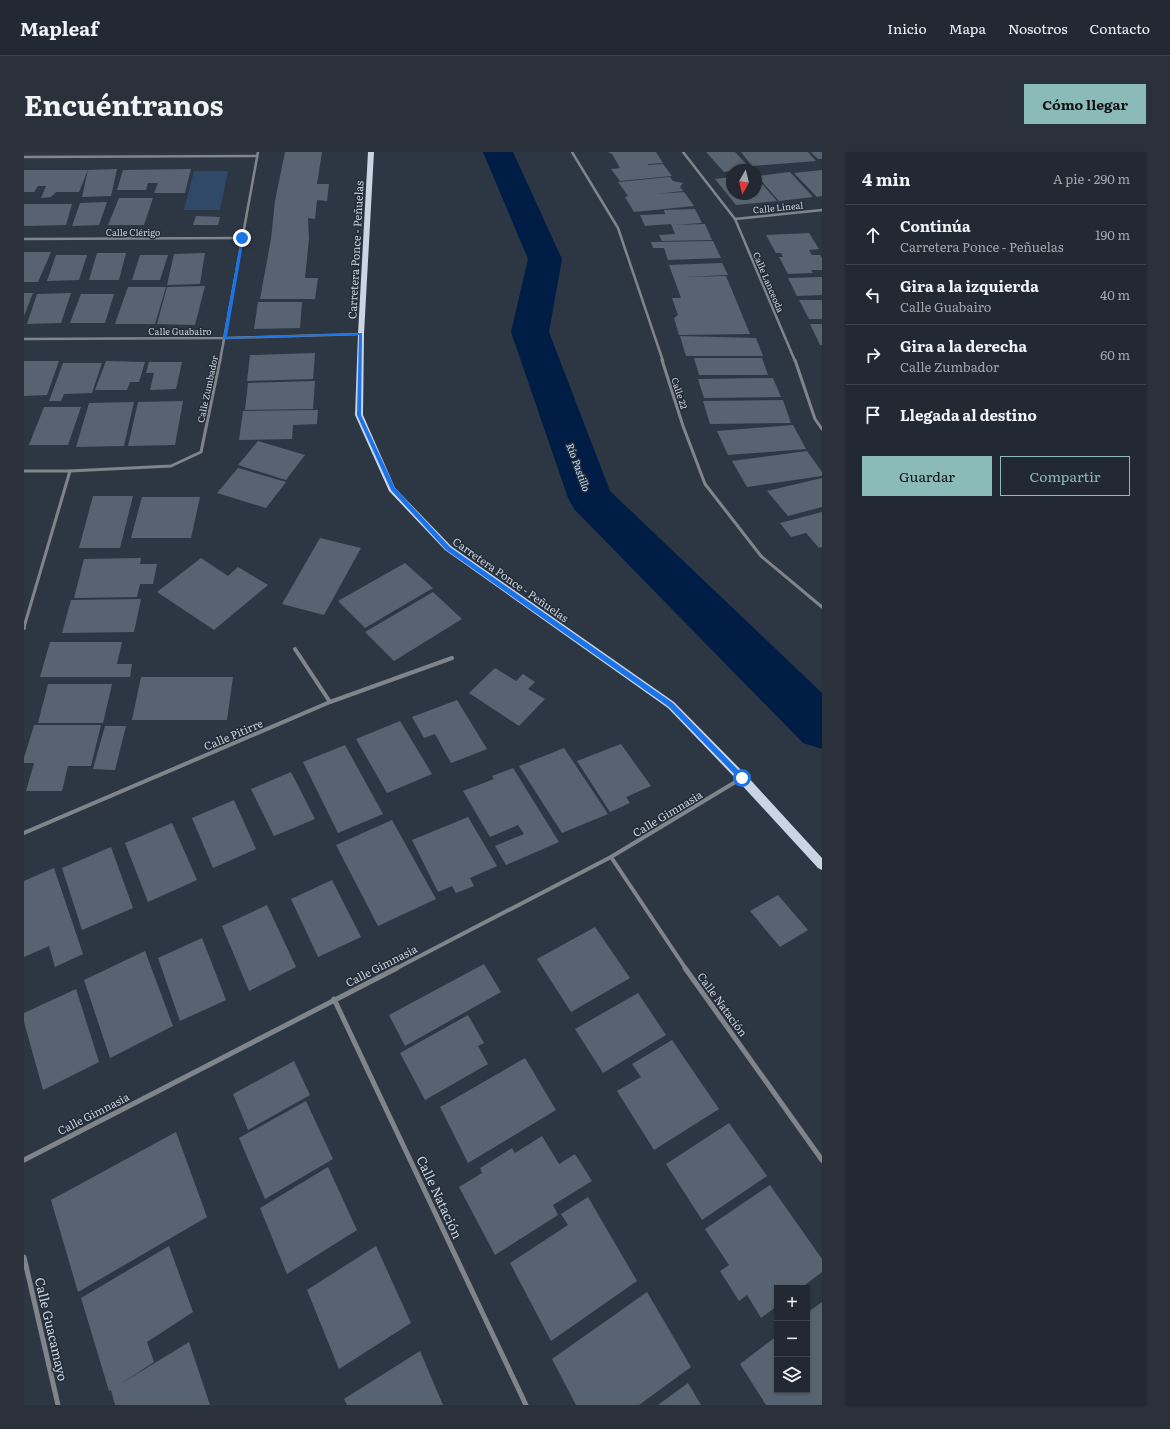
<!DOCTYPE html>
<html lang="es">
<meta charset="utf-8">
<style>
body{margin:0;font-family:Literata,serif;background:#2a313b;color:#f1f3f6}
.controls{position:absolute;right:12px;bottom:12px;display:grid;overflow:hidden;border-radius:0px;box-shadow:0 1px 3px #0004}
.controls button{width:36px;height:36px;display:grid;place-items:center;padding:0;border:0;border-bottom:1px solid #3f454e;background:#222933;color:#f1f3f6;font:20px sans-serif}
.compass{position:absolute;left:702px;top:12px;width:36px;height:36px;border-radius:50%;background:#222933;box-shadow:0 1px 3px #0004;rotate:188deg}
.stop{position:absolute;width:12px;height:12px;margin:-9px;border:3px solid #1a73e8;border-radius:50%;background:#fff}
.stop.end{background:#1a73e8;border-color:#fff;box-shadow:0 1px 4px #0008}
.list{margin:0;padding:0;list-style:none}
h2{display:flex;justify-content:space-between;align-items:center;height:52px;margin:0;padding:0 16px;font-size:17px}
h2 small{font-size:13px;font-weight:400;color:#a2a6ac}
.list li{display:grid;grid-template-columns:26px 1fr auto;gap:12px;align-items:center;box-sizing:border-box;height:60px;padding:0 16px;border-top:1px solid #3f454e}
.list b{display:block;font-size:15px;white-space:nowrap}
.list p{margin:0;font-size:13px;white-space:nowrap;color:#a2a6ac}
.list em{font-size:13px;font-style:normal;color:#a2a6ac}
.actions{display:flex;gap:8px;padding:12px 16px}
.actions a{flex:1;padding:9px 0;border:1px solid #8bbbb9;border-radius:0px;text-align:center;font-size:14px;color:#8bbbb9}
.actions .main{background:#8bbbb9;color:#111}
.icon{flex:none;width:22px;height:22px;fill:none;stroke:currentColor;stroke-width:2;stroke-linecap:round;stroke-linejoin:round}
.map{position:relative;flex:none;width:798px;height:1253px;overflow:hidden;border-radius:0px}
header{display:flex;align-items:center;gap:24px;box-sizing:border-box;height:56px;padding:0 20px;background:#222933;border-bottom:1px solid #3f454e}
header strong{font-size:19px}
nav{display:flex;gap:22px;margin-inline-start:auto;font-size:14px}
.intro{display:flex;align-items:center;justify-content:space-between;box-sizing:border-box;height:96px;padding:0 24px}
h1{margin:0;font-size:28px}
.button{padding:10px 18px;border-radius:0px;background:#8bbbb9;color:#111;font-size:14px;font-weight:700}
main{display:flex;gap:24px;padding:0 24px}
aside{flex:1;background:#222933;border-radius:0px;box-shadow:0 1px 3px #0004}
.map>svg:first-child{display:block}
</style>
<header>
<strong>Mapleaf</strong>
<nav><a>Inicio</a><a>Mapa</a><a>Nosotros</a><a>Contacto</a></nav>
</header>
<div class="intro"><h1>Encuéntranos</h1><a class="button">Cómo llegar</a></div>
<main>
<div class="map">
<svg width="798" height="1253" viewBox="0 0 798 1253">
<rect width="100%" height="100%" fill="#2d3744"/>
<path fill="#304968" d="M170,19H204L196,58H160Z"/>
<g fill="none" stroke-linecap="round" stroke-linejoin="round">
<path fill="#001d46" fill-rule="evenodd" d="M459,0H489L538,107L525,180L586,339L798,541V597L779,591L550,357L544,346L487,180L504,107Z"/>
</g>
<g fill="#586371">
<path d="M261,0H298L293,32H305L303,49L293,48L291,67L284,66L285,87L281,126H294L291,147H236L247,87L251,49Z"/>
<path d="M584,0H632L639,11L624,12V13L639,12L648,24L596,29L587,17L596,16L588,2Z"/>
<path d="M682,0H711L726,16L700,20Z"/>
<path d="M717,0H784L792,9L728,14Z"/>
<path d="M787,0H798V7H794Z"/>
<path d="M93,17L87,44L58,45L64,18Z"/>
<path d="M167,17L161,41H130L134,31H124L122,38H93L99,18Z"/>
<path d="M0,18H64L55,40H32L27,45L17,46L22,34H14L10,40H0Z"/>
<path d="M798,18V44L793,45L770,21Z"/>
<path d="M766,20L789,45L755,49L733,24Z"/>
<path d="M646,25L649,29L659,31L656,35L659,39L633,42L660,40L670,54L610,60L601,45L604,44L594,30Z"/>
<path d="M708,25V42H732V25L753,49L712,53L691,27Z"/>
<path d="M95,46H129L120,73H84Z"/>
<path d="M83,50L75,73L48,74L56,51Z"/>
<path d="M0,52H48L42,73L0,74Z"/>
<path d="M671,57L678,71L650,73L681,72L688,88L638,89L635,83L651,82L647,72L621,74L616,63L641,62L640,58Z"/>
<path d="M172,64L196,65L194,73H169Z"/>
<path d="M785,81L795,97L785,98L788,103H796L798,106V118H787L789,121L764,122L755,105H759L757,101H752L742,83Z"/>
<path d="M689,89L697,106L644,108L640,96H629L627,90Z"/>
<path d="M0,100H27L14,130H0Z"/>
<path d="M73,101H102L95,128H65Z"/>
<path d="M181,101L176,132L143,133L150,102Z"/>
<path d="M32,103H63L55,128L23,129Z"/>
<path d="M116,103H144L136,128H108Z"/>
<path d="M698,111L704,123L658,125L702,124L726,182L655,183L650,166L654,163L648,146H657L645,113Z"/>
<path d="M798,125V143L773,144L764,126Z"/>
<path d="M181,134L171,173L133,172L143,135Z"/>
<path d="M104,135H142L131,172H91Z"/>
<path d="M0,141H9L0,164Z"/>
<path d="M47,141L37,171L3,172L13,142Z"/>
<path d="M57,142H90L81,171H46Z"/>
<path d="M775,148H798V167H785Z"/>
<path d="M234,150H278L276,176L230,177Z"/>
<path d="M786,172H798V193H796Z"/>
<path d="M656,184L732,186L739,204H662Z"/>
<path d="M291,201L289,227L223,229L226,203Z"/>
<path d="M670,206H738L744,223H675Z"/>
<path d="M0,209H35L23,243L0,244Z"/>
<path d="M82,209L121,210L115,230H106L103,238H71Z"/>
<path d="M125,210H158L152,237L126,238L130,221H122Z"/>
<path d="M39,211H78L68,241L40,242L37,249H25Z"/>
<path d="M749,226L757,245L680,246L674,227Z"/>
<path d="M291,229L289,257L221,258L224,231Z"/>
<path d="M759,248L767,271L686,272L679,249Z"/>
<path d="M159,249L151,293L104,294L114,250Z"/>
<path d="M110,250L100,294L52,295L65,251Z"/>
<path d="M20,255H57L44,293H5Z"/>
<path d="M294,258L293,272L269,273L268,287L215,288L219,259Z"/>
<path d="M769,273L782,297L704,303L693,279Z"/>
<path d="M234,289L281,303L262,328L214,313Z"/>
<path d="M783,299L798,320V324L723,335L708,309Z"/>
<path d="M214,316L262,330L242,356L193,341Z"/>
<path d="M798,326V355L764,364L743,339Z"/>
<path d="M69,344H109L96,396H55Z"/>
<path d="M118,345H176L167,386H107Z"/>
<path d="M798,360V395L795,396L782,381L767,385L756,371Z"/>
<path d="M296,386L337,396L300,463L258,452Z"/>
<path d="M117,406L116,412H133L129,432H116L113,445L50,446L60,407Z"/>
<path d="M177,406L204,424L214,415L244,433L190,478L133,440Z"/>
<path d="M381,411L409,436L341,476L314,449Z"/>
<path d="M409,440L438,467L370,509L341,480Z"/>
<path d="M117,447L110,480L38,481L47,448Z"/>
<path d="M26,490H98L93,512H108L106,525H16Z"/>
<path d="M471,516L492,529L499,522L511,530L504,537L521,547L495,574L445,541Z"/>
<path d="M117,525H209L203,568H108Z"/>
<path d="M24,532H88L79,571H14Z"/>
<path d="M433,548L463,597L427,611L411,582L400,586L388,565Z"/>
<path d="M376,569L408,622L363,641L332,587Z"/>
<path d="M10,573H77L67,614H44L38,639H2L10,611H0V606Z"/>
<path d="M81,574H102L91,618L69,617Z"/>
<path d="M597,592L627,634L602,645L606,651L586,660L553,609Z"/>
<path d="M321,593L359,662L314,681L279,610Z"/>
<path d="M540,596L584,662L538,681L495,614Z"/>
<path d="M489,616L535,690L482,713L471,694L500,682L494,673L466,685L439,639L470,627L468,624Z"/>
<path d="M267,620L291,667L250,684L227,637Z"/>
<path d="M210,648L232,697L189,716L168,666Z"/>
<path d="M444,665L473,714L446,726L450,734L432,741L428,734L414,740L388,688Z"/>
<path d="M368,668L412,747L354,774L312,693Z"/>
<path d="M148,671L173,728L124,750L101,691Z"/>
<path d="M87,695L109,756L58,778L38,716Z"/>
<path d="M30,716L59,802L31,815L25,794L0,805V729Z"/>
<path d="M308,728L337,785L294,805L267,747Z"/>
<path d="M754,743L784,778L756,795L726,759Z"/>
<path d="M243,753L272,815L225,839L198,774Z"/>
<path d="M571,775L606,826L547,860L513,807Z"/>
<path d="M178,786L202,848L156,869L134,806Z"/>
<path d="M121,799L149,874L86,906L60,828Z"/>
<path d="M460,812L477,840L381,894L365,863Z"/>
<path d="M52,837L75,910L19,938L0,870V861Z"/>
<path d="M614,841L642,883L579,921L551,877Z"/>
<path d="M444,863L460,891L454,894L464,912L401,948L376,901Z"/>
<path d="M648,888L695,957L630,998L593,939L617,925L608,912Z"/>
<path d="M501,906L532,958L444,1011L416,955Z"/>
<path d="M270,909L286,943L224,978L209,942Z"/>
<path d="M282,949L309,1007L241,1047L215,986Z"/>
<path d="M705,971L743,1024L678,1068L642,1012Z"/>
<path d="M152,980L183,1065L54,1140L27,1048Z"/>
<path d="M518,984L535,1012L551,1002L568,1029L529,1053L534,1063L471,1103L435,1035L458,1021L456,1016L488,996L491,1001Z"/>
<path d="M304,1015L333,1078L263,1122L236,1056Z"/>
<path d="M746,1033L798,1107V1120L777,1136H753V1154L737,1166L723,1143L715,1149L696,1119L705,1113L681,1077Z"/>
<path d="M564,1045L613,1129L527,1189L486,1111L544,1073L537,1062Z"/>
<path d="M145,1094L169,1160L123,1190L130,1210L95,1233L165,1190L186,1253H91L87,1238L85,1239L57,1146Z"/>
<path d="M352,1094L387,1171L315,1217L283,1138Z"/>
<path d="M623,1140L667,1215L615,1253H552L528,1207Z"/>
<path d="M798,1150V1253H742L716,1212L753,1184V1238H783V1161Z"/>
<path d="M396,1199L419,1253H323L320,1247Z"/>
<path d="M664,1231L677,1253H634Z"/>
</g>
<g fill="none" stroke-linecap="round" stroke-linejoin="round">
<g stroke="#80858c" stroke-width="2.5">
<path d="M548,0L594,76L639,209"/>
<path d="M659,0L711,67L771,209"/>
<path d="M0,5L233,4"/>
<path d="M711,67L798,58"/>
<path d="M0,87L219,86"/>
<path d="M0,187L201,186L337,182"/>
<path d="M196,209L234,0"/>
</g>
<g stroke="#80858c" stroke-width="3">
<path d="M638,208L659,274L681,332L737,404L798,455"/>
<path d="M771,208L791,267L798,277"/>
<path d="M0,319H46L147,314L177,300L196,208"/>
<path d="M0,475L46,319"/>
</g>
<g stroke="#80858c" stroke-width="4">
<path d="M0,476V474"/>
<path d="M271,497L306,550"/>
<path d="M0,681L306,550L428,506"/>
<path d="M587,705L662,817"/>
<path d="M371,817L587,705L718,626"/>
</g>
<g stroke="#80858c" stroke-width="5">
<path d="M661,816L798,1008"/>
<path d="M310,847L502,1253"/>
<path d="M0,1008L373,816"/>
<path d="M0,1105L34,1253"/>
</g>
<path fill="#cad4e2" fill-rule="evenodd" d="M344,0H350L340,182L339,263L371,336L427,394L650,550L722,623L798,706V718L794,716L714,629L644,556L421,398L365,339L331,263L334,182Z"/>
</g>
<path fill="#1a73e8" d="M218,85L220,86L203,185L338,181L337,263L371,336L426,395L649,551L720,624V628H716L645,555L422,398L367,338L333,263L335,183L199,187L217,86Z"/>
<g text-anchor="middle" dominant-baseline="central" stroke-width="3" stroke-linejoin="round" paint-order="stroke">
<g font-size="9" fill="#ccd3db" stroke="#232d39">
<text transform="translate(754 55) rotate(-6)">Calle Lineal</text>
<text x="109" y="80">Calle Clérigo</text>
<text transform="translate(745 130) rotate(67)">Calle Lanceoda</text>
<text x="156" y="179">Calle Guabairo</text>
<text transform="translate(183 237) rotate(-78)">Calle Zumbador</text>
<text transform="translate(656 241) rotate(72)">Calle 22</text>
</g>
<g font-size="10" font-style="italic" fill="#cbe2ff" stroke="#232d39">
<text transform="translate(555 315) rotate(70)">Río Pastillo</text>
</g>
<g font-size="11" fill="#ccd3db" stroke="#232d39">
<text transform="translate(331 98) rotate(-87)">Carretera Ponce - Peñuelas</text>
<text transform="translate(487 427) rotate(35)">Carretera Ponce - Peñuelas</text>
<text transform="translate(209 582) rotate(-23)">Calle Pitirre</text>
<text transform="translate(643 661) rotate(-31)">Calle Gimnasia</text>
<text transform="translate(357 813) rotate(-27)">Calle Gimnasia</text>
<text transform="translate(699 852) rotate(54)">Calle Natación</text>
<text transform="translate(69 961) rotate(-27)">Calle Gimnasia</text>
</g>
<g font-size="13" fill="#ccd3db" stroke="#232d39">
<text transform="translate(416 1045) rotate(65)">Calle Natación</text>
<text transform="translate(28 1177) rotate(77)">Calle Guacamayo</text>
</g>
</g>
</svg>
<div class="controls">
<button>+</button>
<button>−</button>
<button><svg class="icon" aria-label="layers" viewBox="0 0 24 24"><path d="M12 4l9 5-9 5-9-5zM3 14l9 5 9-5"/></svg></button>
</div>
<svg class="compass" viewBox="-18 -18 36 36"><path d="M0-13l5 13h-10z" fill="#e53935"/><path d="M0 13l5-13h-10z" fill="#a2a6ac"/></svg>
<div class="stop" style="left:718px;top:626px"></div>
<div class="stop end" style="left:218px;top:86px"></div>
</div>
<aside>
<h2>4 min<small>A pie · 290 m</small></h2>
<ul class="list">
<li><svg class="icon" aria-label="ahead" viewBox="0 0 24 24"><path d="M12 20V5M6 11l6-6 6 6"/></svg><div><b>Continúa</b><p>Carretera Ponce - Peñuelas</p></div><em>190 m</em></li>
<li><svg class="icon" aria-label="left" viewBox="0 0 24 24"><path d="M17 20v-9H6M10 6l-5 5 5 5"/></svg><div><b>Gira a la izquierda</b><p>Calle Guabairo</p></div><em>40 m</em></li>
<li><svg class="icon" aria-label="right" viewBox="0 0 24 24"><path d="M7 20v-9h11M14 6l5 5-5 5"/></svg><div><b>Gira a la derecha</b><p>Calle Zumbador</p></div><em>60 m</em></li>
<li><svg class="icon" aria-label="arrive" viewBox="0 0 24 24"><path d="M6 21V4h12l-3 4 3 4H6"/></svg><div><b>Llegada al destino</b></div></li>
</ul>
<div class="actions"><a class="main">Guardar</a><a>Compartir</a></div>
</aside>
</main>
